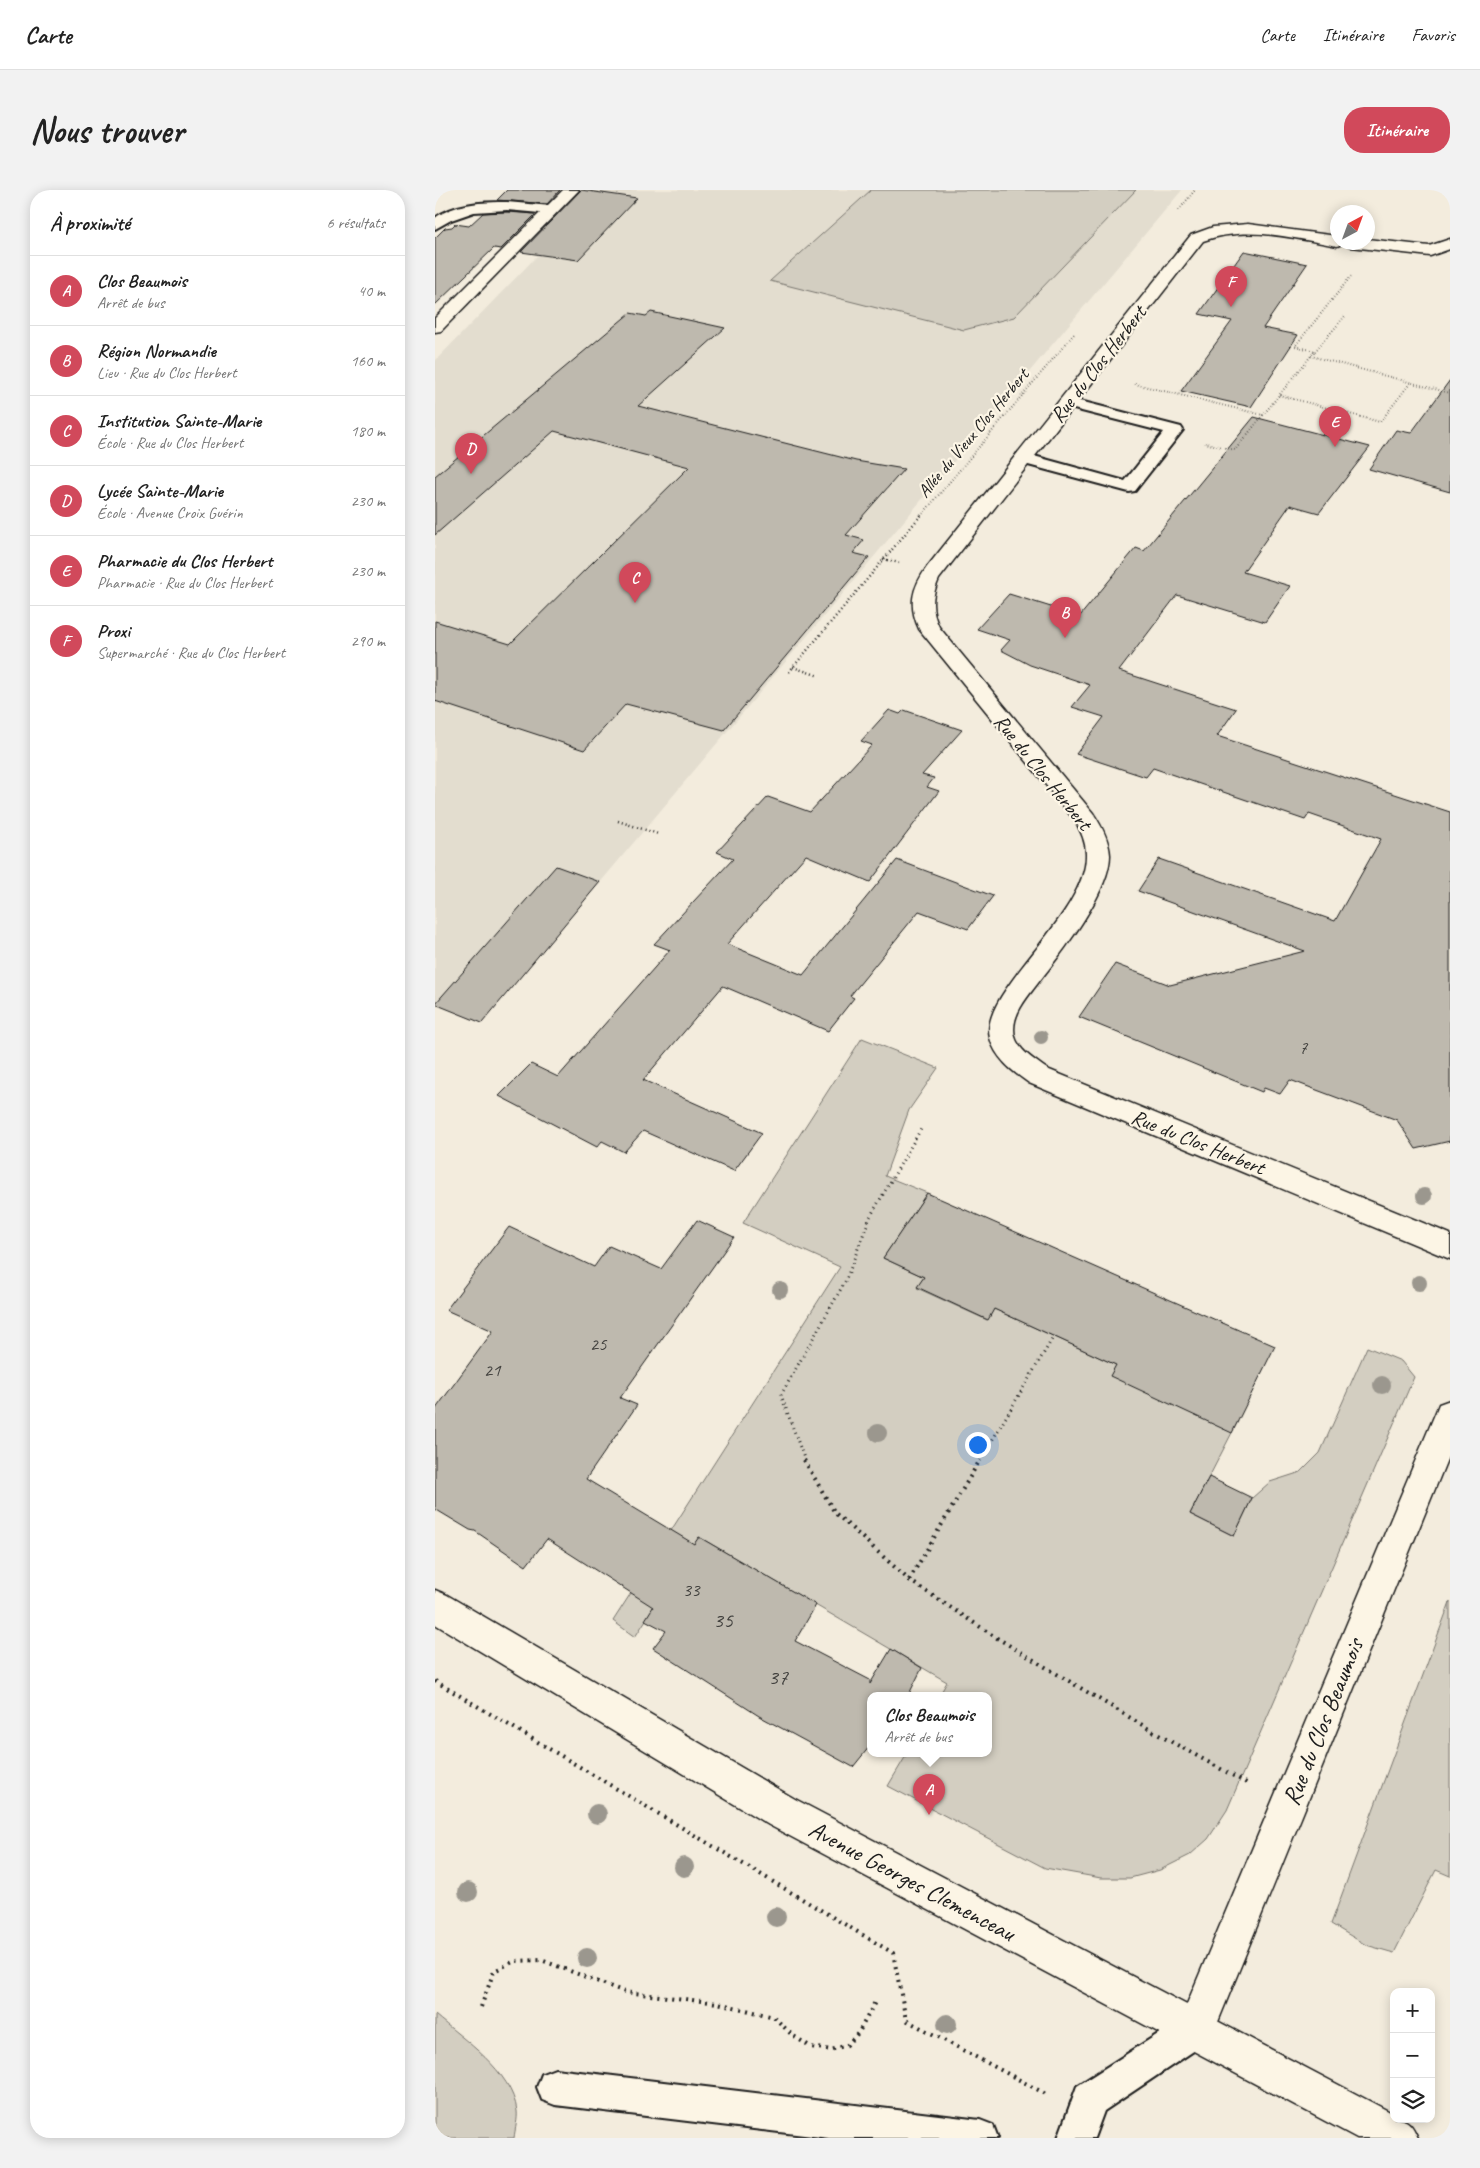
<!DOCTYPE html>
<html lang="fr">
<meta charset="utf-8">
<style>
body{margin:0;font-family:Caveat,sans-serif;background:#f2f2f2;color:#222}
.controls{position:absolute;right:15px;bottom:15px;display:grid;overflow:hidden;border-radius:10px;box-shadow:0 2px 12px #0003}
.controls button{width:45px;height:45px;display:grid;place-items:center;padding:0;border:0;border-bottom:1px solid #e0e0e0;background:#fff;color:#222;font:25px sans-serif}
.compass{position:absolute;left:895px;top:15px;width:45px;height:45px;border-radius:50%;background:#fff;box-shadow:0 2px 12px #0003;rotate:41deg}
.you{position:absolute;left:542px;top:1254px;width:18px;height:18px;margin:-12px;border:4px solid #fff;border-radius:50%;background:#1a73e8;box-shadow:0 0 0 8px #1a73e833}
.badge{display:grid;place-items:center;width:32px;height:32px;border-radius:50%;background:#d1495b;color:#fff;font-size:16px;font-weight:700}
.pin{position:absolute;translate:-50% -41px;filter:drop-shadow(0 1px 2px #0008)}
.pin::after{content:'';position:absolute;top:26px;width:18px;height:15px;background:inherit;clip-path:polygon(0 0,100% 0,50% 100%)}
.popup{position:absolute;left:432px;top:1502px;width:125px;height:65px;box-sizing:border-box;display:grid;place-content:center;border-radius:10px;background:#fff;filter:drop-shadow(0 1px 4px #0005);font-size:16px;white-space:nowrap;color:#767676}
.popup b{font-size:19px;color:#222}
.popup::after{content:'';position:absolute;left:50%;top:100%;margin-left:-10px;border:10px solid transparent;border-top-color:#fff}
.list{margin:0;padding:0;list-style:none}
h2{display:flex;justify-content:space-between;align-items:center;height:65px;margin:0;padding:0 20px;font-size:21px}
h2 small{font-size:16px;font-weight:400;color:#767676}
.list li{display:grid;grid-template-columns:32px 1fr auto;gap:15px;align-items:center;box-sizing:border-box;height:70px;padding:0 20px;border-top:1px solid #e0e0e0}
.list b{display:block;font-size:19px;white-space:nowrap}
.list p{margin:0;font-size:16px;white-space:nowrap;color:#767676}
.list em{font-size:16px;font-style:normal;color:#767676}
.icon{flex:none;width:28px;height:28px;fill:none;stroke:currentColor;stroke-width:2;stroke-linecap:round;stroke-linejoin:round}
.map{position:relative;flex:none;width:1015px;height:1948px;overflow:hidden;border-radius:20px}
header{display:flex;align-items:center;gap:30px;box-sizing:border-box;height:70px;padding:0 25px;background:#fff;border-bottom:1px solid #e0e0e0}
header strong{font-size:24px}
nav{display:flex;gap:28px;margin-inline-start:auto;font-size:18px}
.intro{display:flex;align-items:center;justify-content:space-between;box-sizing:border-box;height:120px;padding:0 30px}
h1{margin:0;font-size:35px}
.button{padding:12px 22px;border-radius:20px;background:#d1495b;color:#fff;font-size:18px;font-weight:700}
main{display:flex;gap:30px;padding:0 30px}
aside{flex:1;background:#fff;border-radius:20px;box-shadow:0 2px 12px #0003}
.map>svg:first-child{display:block}
</style>
<header>
<strong>Carte</strong>
<nav><a>Carte</a><a>Itinéraire</a><a>Favoris</a></nav>
</header>
<div class="intro"><h1>Nous trouver</h1><a class="button">Itinéraire</a></div>
<main>
<aside>
<h2>À proximité<small>6 résultats</small></h2>
<ul class="list">
<li><span class="badge">A</span><div><b>Clos Beaumois</b><p>Arrêt de bus</p></div><em>40 m</em></li>
<li><span class="badge">B</span><div><b>Région Normandie</b><p>Lieu · Rue du Clos Herbert</p></div><em>160 m</em></li>
<li><span class="badge">C</span><div><b>Institution Sainte-Marie</b><p>École · Rue du Clos Herbert</p></div><em>180 m</em></li>
<li><span class="badge">D</span><div><b>Lycée Sainte-Marie</b><p>École · Avenue Croix Guérin</p></div><em>230 m</em></li>
<li><span class="badge">E</span><div><b>Pharmacie du Clos Herbert</b><p>Pharmacie · Rue du Clos Herbert</p></div><em>230 m</em></li>
<li><span class="badge">F</span><div><b>Proxi</b><p>Supermarché · Rue du Clos Herbert</p></div><em>290 m</em></li>
</ul>
</aside>
<div class="map">
<svg width="1015" height="1948" viewBox="0 0 1015 1948">
<rect width="100%" height="100%" fill="#f3ecdd"/>
<filter id="ink" filterUnits="userSpaceOnUse"><feTurbulence type="fractalNoise" baseFrequency=".02" numOctaves="2"/><feDisplacementMap in="SourceGraphic" scale="10" xChannelSelector="R" yChannelSelector="G"/><feConvolveMatrix kernelMatrix="1 2 1 2 8 2 1 2 1" color-interpolation-filters="sRGB"/></filter>
<g filter="url(#ink)">
<path fill="#e3ddcf" d="M166,0H747L47,833L0,814V171Z"/>
<g fill="#d3cec1" stroke="#78756e">
<path d="M436,0H701L579,127L529,140L335,91Z"/>
<path d="M427,848L503,878L474,920L450,986L492,1003L448,1068L489,1087L482,1098L552,1130L559,1119L681,1175L676,1186L757,1210L803,1231L755,1324L799,1346L817,1308L835,1292L866,1282L885,1263L932,1157L966,1171L979,1187L792,1620L773,1649L755,1665L725,1680L695,1688H666L610,1678L453,1596L472,1564H553V1506H504L512,1492L264,1347L200,1447L178,1431L405,1077L308,1033Z"/>
<path d="M1015,1412V1686L1001,1680L959,1763L931,1755L896,1734Z"/>
<path d="M0,1825C29,1850 77,1881 82,1921C83,1929 80,1939 79,1948H0Z"/>
</g>
<g fill="#beb9ae" stroke="#1c1c1c">
<path d="M72,0H125L112,14L62,10Z"/>
<path d="M146,0L202,8L143,70L86,62Z"/>
<path d="M72,22L101,24L66,59L59,58L0,115V48L10,38L17,37L20,34L34,36L48,23Z"/>
<path d="M809,61L872,74L828,138L863,145L816,217L746,201L797,131L764,124Z"/>
<path d="M216,122L290,138L203,216L421,271L469,279L411,345L429,350L418,363L434,367L289,540L191,514L149,560L0,511V431L75,454L254,277L119,241L0,345V286L195,123L211,126Z"/>
<path d="M1015,190V302L934,279L961,240L976,243Z"/>
<path d="M819,227L935,257L884,323L855,315L808,382L855,396L830,432L742,405L684,481L801,519L782,546L1015,622V951L981,959L962,930L855,890L845,904L829,898L827,902L644,827L680,774L735,795L870,761L703,701L724,669L900,731L946,649L874,624L870,630L718,578L711,587L641,564L669,527L637,517L655,495L595,475L566,460L575,450L542,439L574,404L645,426L701,358L709,361Z"/>
<path d="M454,520L465,524L469,520L527,540L487,585L499,588L492,597L504,601L435,692L371,665L292,754L368,785L462,670L558,706L533,739L484,721L415,806L419,808L393,841L288,796L208,890L327,943L299,981L208,941L189,962L167,951L162,957L64,906L96,874L123,887L235,760L219,754L298,669L282,662L333,607L375,622L437,555L426,551Z"/>
<path d="M121,676L165,692L47,833L0,814Z"/>
<path d="M492,1003L840,1156L797,1243L675,1186L681,1175L559,1119L553,1130L482,1097L489,1087L448,1068Z"/>
<path d="M262,1030L299,1047L185,1208L202,1215L151,1289L259,1354L264,1347L381,1415L360,1451L435,1490V1494L456,1459L487,1478L473,1506H435V1556L418,1577L324,1526L218,1458L231,1441L210,1430L218,1417L112,1349L91,1376L40,1341L35,1340L0,1319V1220L58,1141L11,1120L74,1037L159,1077L174,1056L226,1079Z"/>
<path d="M774,1287L817,1308L799,1346L755,1324Z"/>
</g>
<g fill="none" stroke-linecap="round" stroke-linejoin="round">
<defs>
<g id="service">
<path d="M72,12L116,16L123,20L116,24L72,20L39,22L16,30L0,39V28C20,13 47,12 72,12Z"/>
<path d="M633,208L746,237L748,240L700,301L694,302L582,272L580,268L582,264L588,263L690,291L729,242L627,216L625,213Z"/>
<path d="M760,1822L772,1828L778,1840L772,1852L669,1921L659,1948H623L642,1896L748,1828Z"/>
<path d="M120,1879L545,1930L558,1935L563,1948H394L120,1915L107,1910L102,1897L107,1884Z"/>
</g>
<g id="minor">
<path d="M813,34L902,46V52H932V49L994,56L1015,49V59L995,66L916,57L909,53L902,56C858,48 811,35 768,51L504,389C496,407 496,420 504,437L658,623C666,635 674,649 675,665C675,702 626,764 603,793C591,809 575,826 580,847C584,861 601,871 612,879L1015,1044V1069L594,893C578,882 560,868 555,848C543,802 653,725 651,664C651,652 646,642 641,632L484,439C473,415 477,398 492,377L756,45L778,37Z"/>
<path d="M1015,1210V1262L774,1854L760,1859L746,1854L741,1840L1000,1224L1004,1214Z"/>
</g>
<path id="tertiary" d="M128,0H144L6,141L0,142V128Z"/>
<path id="secondary" d="M0,1400L12,1405L360,1609L959,1924V1929C974,1929 977,1935 983,1948H922L334,1635L0,1434Z"/>
</defs>
<use href="#service" stroke="#1c1c1c" stroke-width="4"/>
<use href="#minor" stroke="#1c1c1c" stroke-width="3"/>
<use href="#tertiary" stroke="#1c1c1c" stroke-width="3"/>
<use href="#secondary" stroke="#1c1c1c" stroke-width="3"/>
<g stroke="#1c1c1c" stroke-width="2" stroke-dasharray="0.5 2.5" stroke-linecap="butt">
<path d="M744,20L760,0"/>
<path d="M880,161L911,125"/>
<path d="M876,166L1015,203"/>
<path d="M700,194L828,225L800,260L770,253"/>
<path d="M844,205L945,232L976,192"/>
<path d="M828,225L880,161L860,156L917,85"/>
<path d="M486,326L639,144"/>
</g>
<g stroke="#1c1c1c" stroke-width="2.5" stroke-dasharray="1 3" stroke-linecap="butt">
<path d="M448,369L464,373"/>
<path d="M358,477L384,486"/>
<path d="M354,482L487,324"/>
<path d="M183,631L223,644"/>
</g>
<g stroke="#1c1c1c" stroke-width="3" stroke-dasharray="1 4" stroke-linecap="butt">
<path d="M370,1271L346,1205L411,1090L435,1027L486,939"/>
<path d="M545,1271L619,1146"/>
</g>
<g stroke="#1c1c1c" stroke-width="4" stroke-dasharray="2 5" stroke-linecap="butt">
<path d="M369,1270L400,1323L474,1390L562,1448L724,1545L815,1595"/>
<path d="M474,1390L545,1270"/>
<path d="M0,1491L458,1763L471,1830L611,1904"/>
<path d="M46,1817L59,1781L80,1771L106,1770L190,1802L283,1813L339,1827L357,1845L376,1857L396,1860L412,1855L424,1842L440,1812"/>
</g>
<use href="#service" fill="#fcf5e5" fill-rule="evenodd"/>
<use href="#minor" fill="#fcf5e5" fill-rule="evenodd"/>
<use href="#tertiary" fill="#fcf5e5" fill-rule="evenodd"/>
<use href="#secondary" fill="#fcf5e5" fill-rule="evenodd"/>
</g>
<g fill="#9b978e">
<circle cx="606" cy="847" r="7"/>
<circle cx="989" cy="1006" r="8"/>
<circle cx="984" cy="1093" r="8"/>
<circle cx="345" cy="1100" r="8"/>
<circle cx="947" cy="1195" r="9"/>
<circle cx="443" cy="1243" r="9"/>
<circle cx="162" cy="1624" r="10"/>
<circle cx="249" cy="1677" r="10"/>
<circle cx="33" cy="1702" r="10"/>
<circle cx="341" cy="1727" r="10"/>
<circle cx="152" cy="1768" r="10"/>
<circle cx="512" cy="1834" r="10"/>
</g>
</g>
<g text-anchor="middle" dominant-baseline="central" stroke-width="4.5" stroke-linejoin="round" paint-order="stroke">
<g font-size="18" fill="#1c1c1c" stroke="#fcf5e5">
<text transform="translate(538 243) rotate(-50)">Allée du Vieux Clos Herbert</text>
</g>
<g font-size="19" fill="#444340">
<text x="868" y="858">7</text>
<text x="163" y="1154">25</text>
<text x="57" y="1180">21</text>
<text x="256" y="1400">33</text>
</g>
<g font-size="21" fill="#1c1c1c" stroke="#fcf5e5">
<text transform="translate(663 174) rotate(-52)">Rue du Clos Herbert</text>
<text transform="translate(608 582) rotate(51)">Rue du Clos Herbert</text>
<text transform="translate(763 952) rotate(22)">Rue du Clos Herbert</text>
</g>
<g font-size="22" fill="#444340">
<text x="288" y="1430">35</text>
<text x="343" y="1487">37</text>
</g>
<g font-size="25" fill="#1c1c1c" stroke="#fcf5e5">
<text transform="translate(888 1532) rotate(-68)">Rue du Clos Beaumois</text>
<text transform="translate(477 1691) rotate(28)">Avenue Georges Clemenceau</text>
</g>
</g>
</svg>
<div class="controls">
<button>+</button>
<button>−</button>
<button><svg class="icon" aria-label="layers" viewBox="0 0 24 24"><path d="M12 4l9 5-9 5-9-5zM3 14l9 5 9-5"/></svg></button>
</div>
<svg class="compass" viewBox="-18 -18 36 36"><path d="M0-13l5 13h-10z" fill="#e53935"/><path d="M0 13l5-13h-10z" fill="#767676"/></svg>
<div class="you"></div>
<div class="pin badge" style="left:494px;top:1625px">A</div>
<div class="popup"><b>Clos Beaumois</b>Arrêt de bus</div>
<div class="pin badge" style="left:630px;top:448px">B</div>
<div class="pin badge" style="left:200px;top:413px">C</div>
<div class="pin badge" style="left:36px;top:284px">D</div>
<div class="pin badge" style="left:900px;top:257px">E</div>
<div class="pin badge" style="left:796px;top:117px">F</div>
</div>
</main>
